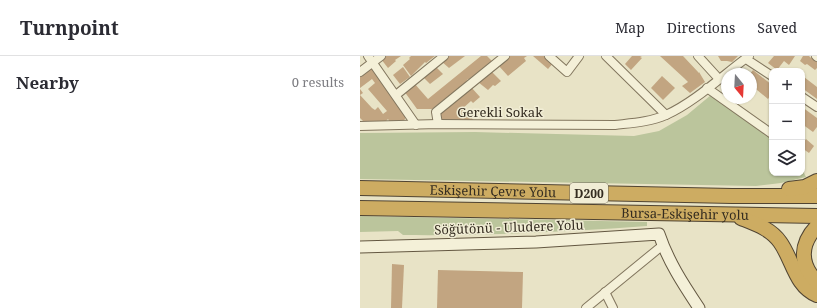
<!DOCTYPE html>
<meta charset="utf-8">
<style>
body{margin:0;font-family:"Noto Serif",serif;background:#f7f7f7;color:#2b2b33}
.controls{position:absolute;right:12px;top:12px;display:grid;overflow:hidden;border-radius:8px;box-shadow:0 1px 3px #0004}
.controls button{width:36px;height:36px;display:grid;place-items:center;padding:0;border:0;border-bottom:1px solid #e1e1e2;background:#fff;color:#2b2b33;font:20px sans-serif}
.compass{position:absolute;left:361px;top:12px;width:36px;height:36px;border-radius:50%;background:#fff;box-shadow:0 1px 3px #0004;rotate:162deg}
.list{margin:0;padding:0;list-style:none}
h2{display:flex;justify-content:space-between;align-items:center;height:52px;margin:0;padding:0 16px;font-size:17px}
h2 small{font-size:13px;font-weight:400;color:#7c7c81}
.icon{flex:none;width:22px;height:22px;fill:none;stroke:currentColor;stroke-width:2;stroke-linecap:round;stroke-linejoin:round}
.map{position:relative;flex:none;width:457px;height:252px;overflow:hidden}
header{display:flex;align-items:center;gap:24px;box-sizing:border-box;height:56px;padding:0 20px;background:#fff;border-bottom:1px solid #e1e1e2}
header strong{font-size:19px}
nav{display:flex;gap:22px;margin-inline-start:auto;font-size:14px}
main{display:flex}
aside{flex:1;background:#fff}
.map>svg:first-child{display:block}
</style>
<header>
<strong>Turnpoint</strong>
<nav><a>Map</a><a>Directions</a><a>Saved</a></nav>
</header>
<main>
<aside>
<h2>Nearby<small>0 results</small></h2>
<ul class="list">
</ul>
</aside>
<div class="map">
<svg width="457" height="252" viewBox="0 0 457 252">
<rect width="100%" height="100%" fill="#e8e3c6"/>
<g fill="#bbc59c">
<path d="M351,39L412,83V117H442V113L446,121L421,127L396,130L0,123V77L115,76L274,80L299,75L327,59Z"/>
<path d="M0,160L287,166V170C206,176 125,180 43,179L38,175L0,176Z"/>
</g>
<g fill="#c2a581">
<path d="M24,0H41L35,4L36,5L28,12L21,3Z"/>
<path d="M51,0H75L66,7L65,6L51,20L43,9L50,3L49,2Z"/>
<path d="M87,0H105L89,12L81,5Z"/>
<path d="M121,0H127L132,5L112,21L109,23H108L105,27L72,53H57L44,35L54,27L68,43Z"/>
<path d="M149,0H167L164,2L166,5L148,20L138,9Z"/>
<path d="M173,0H188L194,6L188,13Z"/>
<path d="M272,0H282L280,1L282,2L271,14L265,8Z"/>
<path d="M300,0H323L339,17V16L345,26L330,37L322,30L328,26L324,22Z"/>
<path d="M358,0H378L372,6L367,5H361Z"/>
<path d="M414,0H435L429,9L424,5L417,14L408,7Z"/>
<path d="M443,0H449L451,2L452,0L457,3V12L455,14L447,8L445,9L440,5Z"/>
<path d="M13,9L48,58L43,66H35V65L30,66L28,63L25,66L11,65L4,66L0,62V33L3,37L0,39L12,52L15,54L18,51L23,58L27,55L8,33L15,27L12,23L0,32V19Z"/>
<path d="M75,10L83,18L70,28L62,20Z"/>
<path d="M43,11L50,21L40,28L33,19Z"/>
<path d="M393,14L412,29V37L408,43L391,29V18H390Z"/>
<path d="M131,15L141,25L135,30L133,29L128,34L118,26Z"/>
<path d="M442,17L445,19L444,21L457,31V43L442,32Z"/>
<path d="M302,20L315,32L303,44L291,32Z"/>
<path d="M111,31L120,41L113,47L111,45L102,53L108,60L109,59L115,66H79V57Z"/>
<path d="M442,51L457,62V71L453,76L442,68Z"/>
<path d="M446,83L454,90L449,97L442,92V88Z"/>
<path d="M32,208L44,209L42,252H31Z"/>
<path d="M78,214L163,216L162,252H77Z"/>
</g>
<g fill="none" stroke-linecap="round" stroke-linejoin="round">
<defs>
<g id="street">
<path d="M8,0L56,69"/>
<path d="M189,0L207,16L219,0"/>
<path d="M246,0L306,59"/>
<path d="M338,0L359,23"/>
<path d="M456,0L457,1"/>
<path d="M386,3L412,20"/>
<path d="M0,16L21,0"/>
<path d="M347,32L412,78"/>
<path d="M36,39L84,0"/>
<path d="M442,41L457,51"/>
<path d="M78,68L76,56L145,0"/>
<path d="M0,70L78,68L255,69C272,67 290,66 306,59C335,46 363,19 389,0"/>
<path d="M245,236L253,252"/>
<path d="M226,252L303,189"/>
</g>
<path id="secondary" d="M0,191L176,186L299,178C308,205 323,228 339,252"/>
<g id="highway">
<path id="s1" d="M0,132L372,140H457"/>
<path d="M429,133L445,131L457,125"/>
<path id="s2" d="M0,152L457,160"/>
<path d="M381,162C396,168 411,173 420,186C433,204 435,230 457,239"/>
<path d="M457,170C440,188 439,208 457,226"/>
</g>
</defs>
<use href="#street" stroke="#82765e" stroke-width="10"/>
<use href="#secondary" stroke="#635741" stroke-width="13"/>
<use href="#highway" stroke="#504432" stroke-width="16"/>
<use href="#street" stroke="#f4f0d8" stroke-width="8"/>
<use href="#secondary" stroke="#f4f0d8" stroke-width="11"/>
<use href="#highway" stroke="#cdac62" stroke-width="14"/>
</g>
<g text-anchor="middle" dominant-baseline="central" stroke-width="3" stroke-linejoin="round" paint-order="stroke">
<rect fill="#f1edd5" stroke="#6d6656" stroke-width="1" x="210" y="127" width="38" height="20" rx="3"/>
<g font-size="12" font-weight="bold" fill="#342c20">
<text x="229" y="137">D200</text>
</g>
<g font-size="13" fill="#342c20" stroke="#f1edd5">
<text x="140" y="56">Gerekli Sokak</text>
<text stroke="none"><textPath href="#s1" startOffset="133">Eskişehir Çevre Yolu</textPath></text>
<text stroke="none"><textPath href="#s2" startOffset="325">Bursa-Eskişehir yolu</textPath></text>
<text transform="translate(149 171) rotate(-2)">Söğütönü - Uludere Yolu</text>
</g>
</g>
</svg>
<div class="controls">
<button>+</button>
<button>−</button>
<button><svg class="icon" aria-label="layers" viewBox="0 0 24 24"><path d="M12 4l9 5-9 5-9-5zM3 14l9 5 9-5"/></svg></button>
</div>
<svg class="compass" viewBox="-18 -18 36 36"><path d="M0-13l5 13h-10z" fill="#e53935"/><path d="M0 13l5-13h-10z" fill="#7c7c81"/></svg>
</div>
</main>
